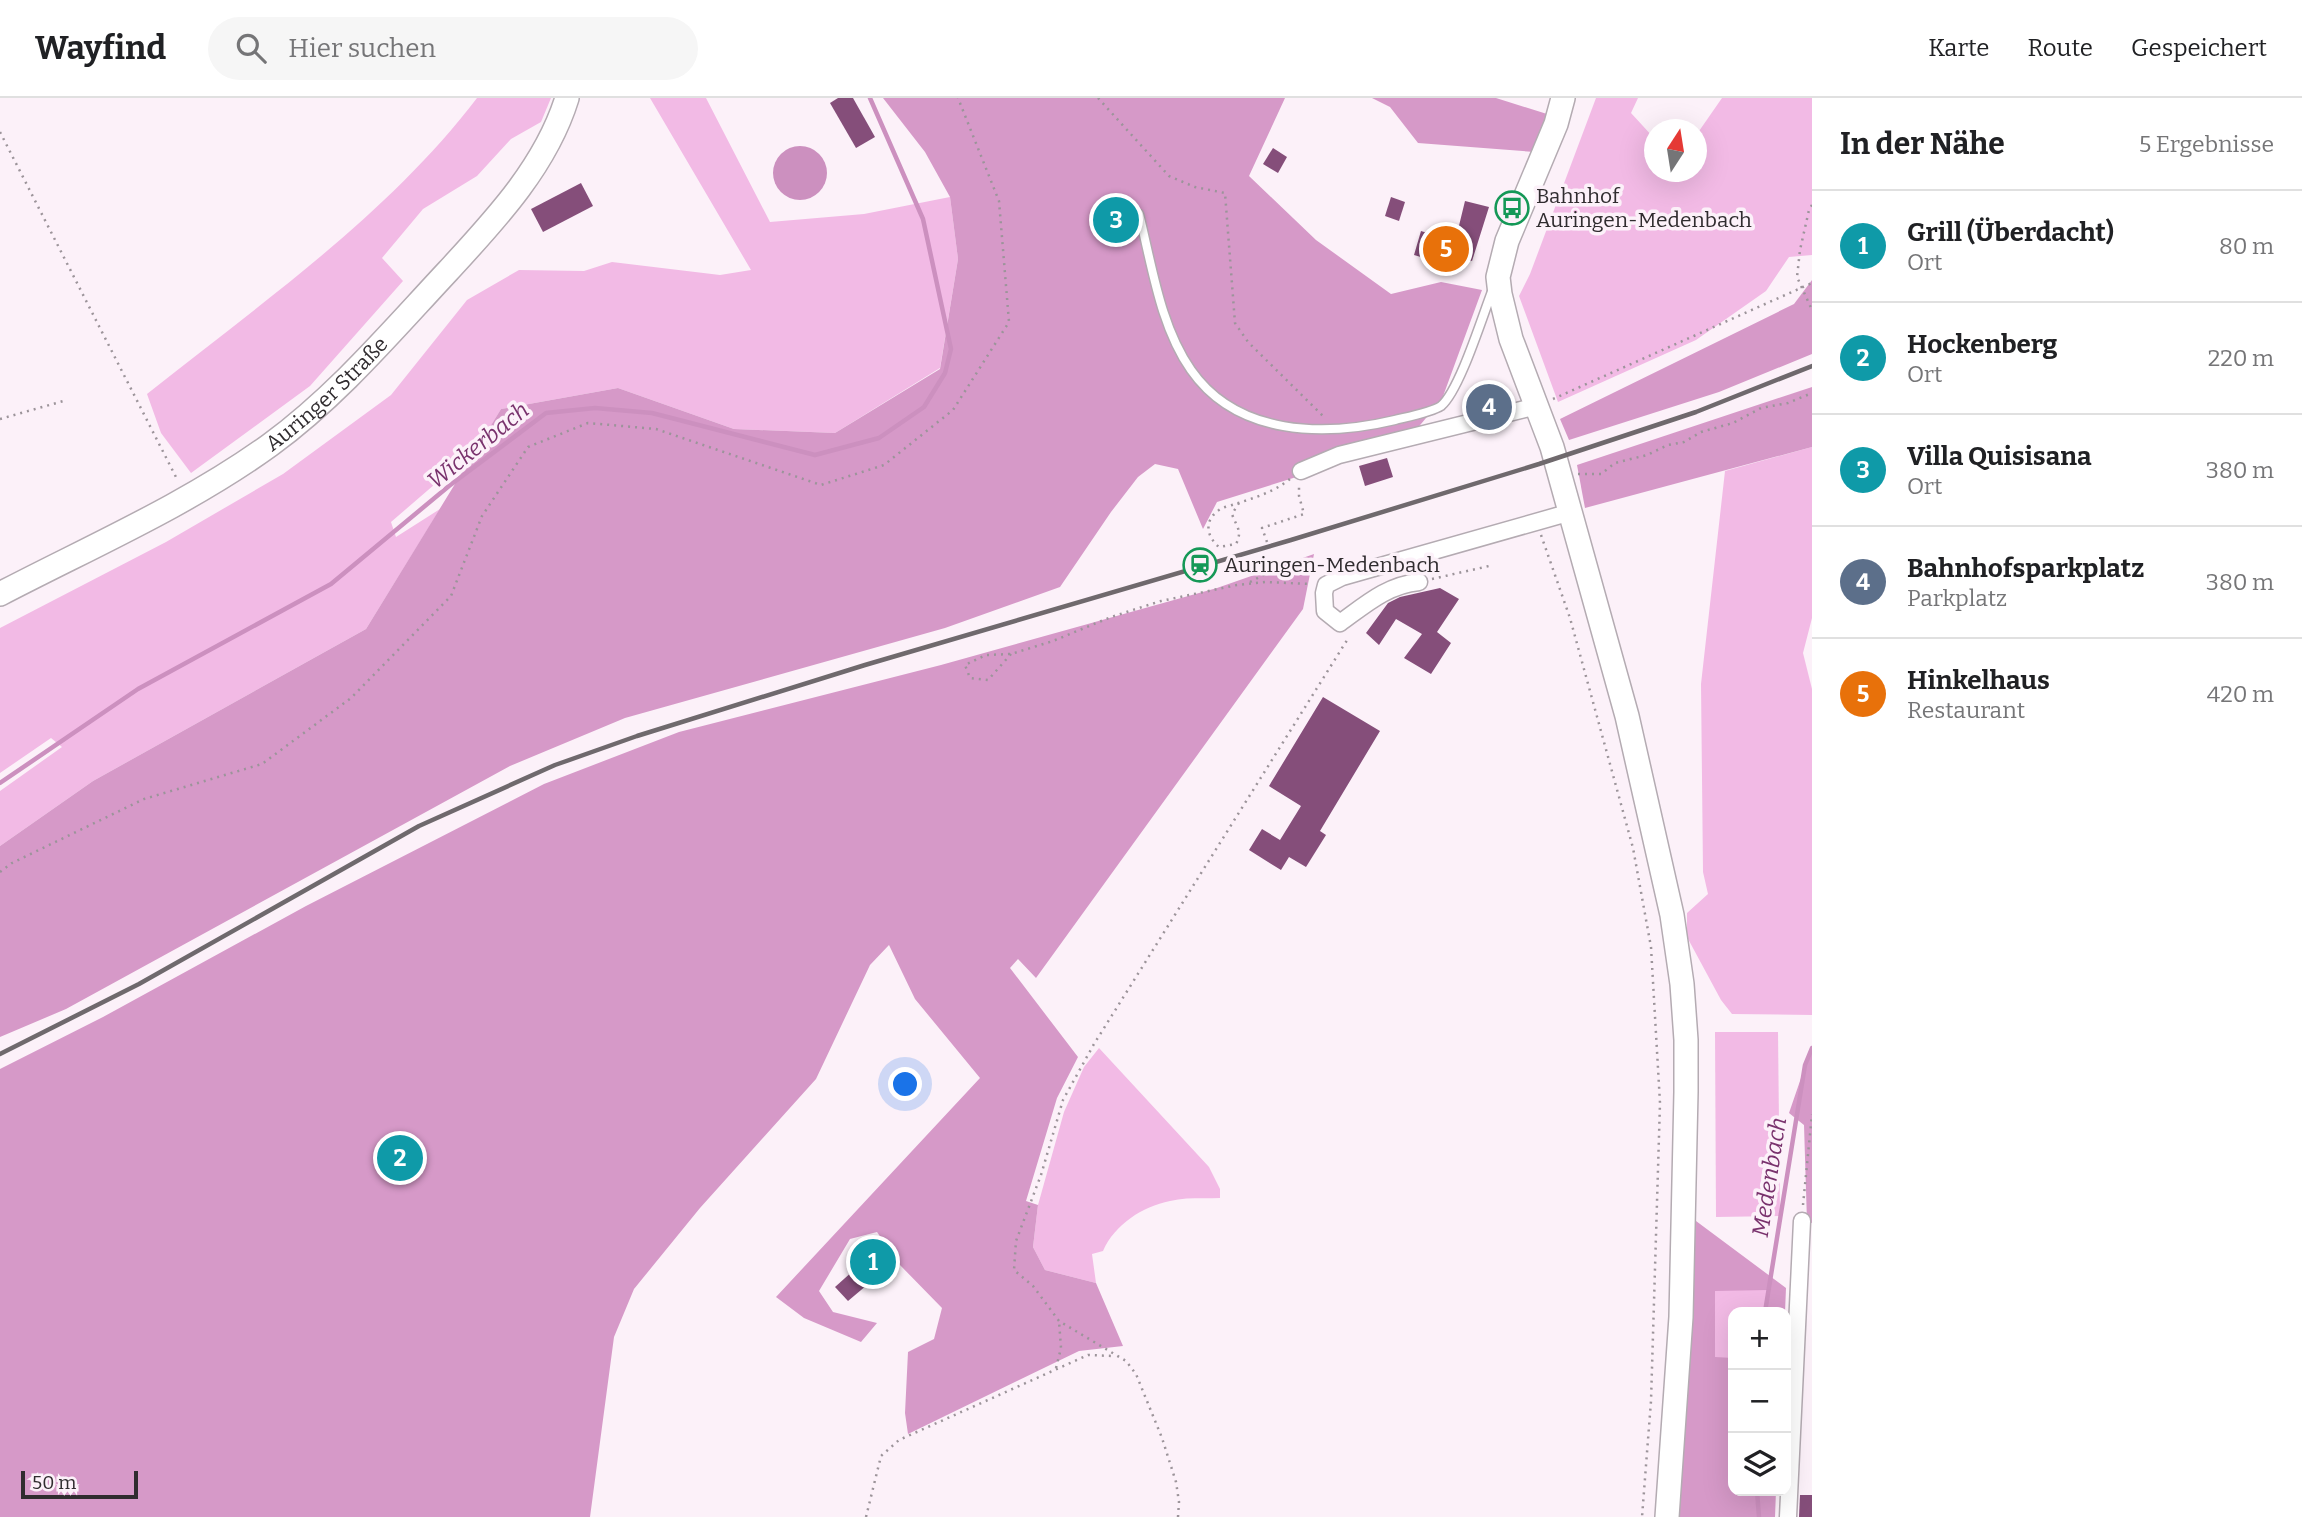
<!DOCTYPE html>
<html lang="de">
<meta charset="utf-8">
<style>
body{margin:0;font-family:Bitter,serif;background:#f6f6f6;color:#202124}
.controls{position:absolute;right:21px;bottom:21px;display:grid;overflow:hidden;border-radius:14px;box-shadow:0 7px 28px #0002}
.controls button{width:63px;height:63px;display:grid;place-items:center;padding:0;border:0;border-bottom:2px solid #e0e0e0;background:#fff;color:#202124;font:35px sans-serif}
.compass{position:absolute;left:1644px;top:21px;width:63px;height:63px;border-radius:50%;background:#fff;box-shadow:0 7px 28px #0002;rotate:12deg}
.scale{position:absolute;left:21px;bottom:18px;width:117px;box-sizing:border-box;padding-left:7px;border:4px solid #302c2f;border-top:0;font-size:19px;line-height:24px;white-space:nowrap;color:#302c2f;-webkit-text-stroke:5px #fcf1f9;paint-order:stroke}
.you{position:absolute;left:906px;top:987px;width:24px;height:24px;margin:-18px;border:5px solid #fff;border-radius:50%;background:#1a73e8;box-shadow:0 0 0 10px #1a73e833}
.badge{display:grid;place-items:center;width:46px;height:46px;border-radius:50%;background:#159857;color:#fff;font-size:23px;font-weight:700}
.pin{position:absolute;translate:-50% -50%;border:4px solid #fff;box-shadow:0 2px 7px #0006}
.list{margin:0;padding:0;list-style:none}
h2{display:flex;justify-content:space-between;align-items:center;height:91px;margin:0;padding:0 28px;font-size:30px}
h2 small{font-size:23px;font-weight:400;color:#757577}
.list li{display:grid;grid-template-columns:46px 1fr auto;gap:21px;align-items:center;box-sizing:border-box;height:112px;padding:0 28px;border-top:2px solid #e0e0e0}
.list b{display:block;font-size:26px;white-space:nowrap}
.list p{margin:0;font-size:23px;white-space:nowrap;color:#757577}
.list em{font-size:23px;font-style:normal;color:#757577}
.icon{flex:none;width:38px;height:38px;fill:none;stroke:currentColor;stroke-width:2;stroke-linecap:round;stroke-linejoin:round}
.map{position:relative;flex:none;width:1812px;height:1419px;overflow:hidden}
header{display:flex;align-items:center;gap:42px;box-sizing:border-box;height:98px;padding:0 35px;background:#fff;border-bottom:2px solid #e0e0e0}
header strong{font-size:33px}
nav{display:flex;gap:38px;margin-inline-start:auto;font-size:24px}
.search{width:490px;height:63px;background:#f6f6f6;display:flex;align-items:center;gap:18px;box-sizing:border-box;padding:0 24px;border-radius:38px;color:#757577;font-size:26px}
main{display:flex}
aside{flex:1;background:#fff}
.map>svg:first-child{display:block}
</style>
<header>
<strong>Wayfind</strong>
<div class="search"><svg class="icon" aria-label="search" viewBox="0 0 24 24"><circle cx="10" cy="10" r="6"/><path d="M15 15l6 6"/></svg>Hier suchen</div>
<nav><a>Karte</a><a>Route</a><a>Gespeichert</a></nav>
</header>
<main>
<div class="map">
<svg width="1812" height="1419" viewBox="0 0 1812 1419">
<rect width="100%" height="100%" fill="#fcf1f9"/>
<g fill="#f2bae5">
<path d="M477,0H551L541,24L511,41L477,78L423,111L382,160L403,183L310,288L191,375L161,335L147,296C262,204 387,118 477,0Z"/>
<path d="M650,0H706L770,124L864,116L950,99L958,161L940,270L835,335L734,331L618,290L501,311L478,349L391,424L396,439L440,411L366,531L93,683L0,748V693L62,649L51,640L0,675V530L166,444L283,376L391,297L467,202L519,172L584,173L612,164L720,177L751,172Z"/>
<path d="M1596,0H1638L1631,15L1654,40V74H1696L1697,36L1722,0H1812V157L1789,159L1766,193L1696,242L1558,304L1519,198L1530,176Z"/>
<path d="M1812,349V520L1803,555L1812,591V917L1732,916L1721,902L1687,839V815L1708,796L1703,774L1701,586L1725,373Z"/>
<path d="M1715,934H1778L1780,1118L1716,1119Z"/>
<path d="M1099,950L1209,1069L1220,1091V1100C1204,1101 1186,1099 1170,1103C1142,1109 1115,1126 1103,1153L1092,1156L1096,1185L1045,1172L1033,1149L1038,1107L1064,1014L1084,969Z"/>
<path d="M1715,1192H1768V1214H1733V1260H1715Z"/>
</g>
<g fill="#d699c8">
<path d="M883,0H1285L1249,78L1316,142L1391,196L1441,184L1482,192L1442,301L1405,345L1217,404L1203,431L1178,371L1155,366L1138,379L1111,414L1060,489L945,530L625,620L510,668L66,911L0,939V748L93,683L366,531L501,311L618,290L734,331L835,335L940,271L958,161L950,99L925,54Z"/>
<path d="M1372,0H1496L1547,16L1535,54L1418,45L1390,9Z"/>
<path d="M1812,182V256L1719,294L1569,342L1560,321L1794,206Z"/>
<path d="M1812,289V349L1585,410L1577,367Z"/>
<path d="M1314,456L1303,511L1036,880L1018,861L1010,870L1078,959L1057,1000L1026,1103L1038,1107L1033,1149L1045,1172L1096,1185L1123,1248L1079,1253L908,1336L905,1315L908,1254L934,1241L942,1210L899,1166L877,1134L850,1141L819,1193L833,1214L877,1225L861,1244L804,1220L776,1199L980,980L915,901L889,847L870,867L816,981L700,1110L634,1191L614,1239L590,1419H0V971L103,919L306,808L544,686L679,634L941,567L1217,490Z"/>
<path d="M1812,948V1125L1807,1124L1804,1027L1789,1015Z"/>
<path d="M1696,1123L1786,1190L1785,1214H1768V1192L1715,1193V1259L1733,1260V1393H1776L1775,1419H1678L1692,1131Z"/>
</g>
<circle fill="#cc90bf" cx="800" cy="75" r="27"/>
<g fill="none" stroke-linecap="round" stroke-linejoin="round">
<g stroke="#cc90bf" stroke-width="4.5">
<path d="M0,685L138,591L331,486L449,388L546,315L595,310L652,315L815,357L879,340L924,309L945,275L951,251L923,121L870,0"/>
<path d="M1765,1214L1805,967L1812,950"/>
<path d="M1757,1393L1759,1419"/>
</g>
</g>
<g fill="#854e7a">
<path d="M838,0H853L875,39L856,50L830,5Z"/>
<path d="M1273,50L1287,59L1278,75L1263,66Z"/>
<path d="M581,85L593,108L543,134L531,111Z"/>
<path d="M1391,99L1405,104L1399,123L1385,118Z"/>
<path d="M1130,103L1136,132L1102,140L1095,112Z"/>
<path d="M1465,103L1489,109L1472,163L1451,157L1448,167L1414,157L1421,133L1455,144Z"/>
<path d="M1387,360L1393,379L1365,388L1359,368Z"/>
<path d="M1440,490L1459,501L1437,534L1451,545L1431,576L1404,560L1422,536L1396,521L1379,547L1366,535L1388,505L1400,499Z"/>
<path d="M1323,599L1380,633L1320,733L1326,737L1306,769L1289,759L1281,772L1249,752L1262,731L1280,742L1301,708L1269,688Z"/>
<path d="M854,1172L867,1187L848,1203L835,1189Z"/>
<path d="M1800,1397H1812V1419H1799Z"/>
</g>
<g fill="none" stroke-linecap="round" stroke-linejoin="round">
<defs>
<path id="lane" d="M1139,116C1152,167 1160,228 1191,272C1237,338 1324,339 1395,322C1407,319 1432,314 1441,308C1460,292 1483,216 1493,191"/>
<g id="street">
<path d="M1301,373L1339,357L1537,308"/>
<path d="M1419,484C1387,487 1365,507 1340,525L1325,513L1324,495L1326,487L1342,479L1571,414"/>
<path d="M1788,1419L1802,1123"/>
</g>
<g id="secondary">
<path d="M1563,0L1556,26L1507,143L1498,179L1500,196L1511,241L1552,349L1627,618L1672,817L1682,886L1686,942V994L1681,1219L1667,1419"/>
<path id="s1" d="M0,496C90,449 187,407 270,347C337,298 391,234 448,173C495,122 546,68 567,0"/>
</g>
</defs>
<use href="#lane" stroke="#b4abb2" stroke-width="11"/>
<use href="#street" stroke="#b4abb2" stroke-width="19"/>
<use href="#secondary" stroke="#b4abb2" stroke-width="26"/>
<g stroke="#9c949a" stroke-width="2.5" stroke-dasharray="2 5" stroke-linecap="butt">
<path d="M1098,0L1169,78L1195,89L1225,95L1235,225L1248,244L1323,318"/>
<path d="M0,34L178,383"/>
<path d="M1812,107L1809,112L1800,152L1797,179L1812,212"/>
<path d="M1553,301L1812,185"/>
<path d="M0,321L67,302"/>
<path d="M1578,376H1601L1615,365L1647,357L1668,347L1684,344L1701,334L1733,325L1761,310L1788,305L1812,295"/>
<path d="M1239,405L1232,416C1236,428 1243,433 1236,446L1219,449C1207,439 1203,423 1219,412C1223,409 1230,408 1235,406C1254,400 1274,394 1290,381"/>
<path d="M1541,437L1570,520L1633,750L1651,849L1660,1005L1651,1303L1642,1419"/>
<path d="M1267,444L1262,430L1304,416L1299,398V388"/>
<path d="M1432,481L1489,468"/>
<path d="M1250,484L1269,474"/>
<path d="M1011,556L988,582L970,580L965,567L986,557L1011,556L1053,543L1111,519L1161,503L1237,487L1265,484L1311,486"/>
<path d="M0,774L12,765L144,701L262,666L351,600L451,498L482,418L528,349L588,325L656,331L821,387L884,367L953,312L1009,224L999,103L958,0"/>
<path d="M1803,1107L1812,1016"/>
<path d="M1056,1270L1061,1250L1059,1223"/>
<path d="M866,1419L881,1358L899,1342L1088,1257L1113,1258"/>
<path d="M1178,1419L1179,1404L1176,1384L1162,1340L1136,1276L1126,1263L1059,1223L1033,1188L1014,1172L1016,1143L1041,1077L1063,1002L1094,946L1349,539"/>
</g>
<use href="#lane" stroke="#fff" stroke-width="8"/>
<use href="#street" stroke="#fff" stroke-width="16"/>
<use href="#secondary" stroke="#fff" stroke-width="23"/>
<path stroke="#6f696d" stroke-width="4.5" d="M0,956L139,886L419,728L555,667L637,638L865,567L1291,442L1539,366L1696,314L1812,268"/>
</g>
<defs>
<symbol id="bus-ring" viewBox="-11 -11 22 22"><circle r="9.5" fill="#fcf1f9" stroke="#159857" stroke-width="1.5"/><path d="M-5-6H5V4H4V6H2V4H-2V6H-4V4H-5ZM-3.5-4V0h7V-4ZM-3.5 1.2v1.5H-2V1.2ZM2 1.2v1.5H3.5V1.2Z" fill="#159857"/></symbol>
<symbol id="station-ring" viewBox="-11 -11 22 22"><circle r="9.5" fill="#fcf1f9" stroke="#159857" stroke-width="1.5"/><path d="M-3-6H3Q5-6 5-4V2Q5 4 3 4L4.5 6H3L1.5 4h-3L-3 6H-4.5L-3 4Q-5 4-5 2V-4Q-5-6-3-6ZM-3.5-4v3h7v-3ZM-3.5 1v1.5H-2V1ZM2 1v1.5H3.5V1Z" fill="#159857"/></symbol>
</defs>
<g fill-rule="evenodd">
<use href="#bus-ring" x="1493" y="91" width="38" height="38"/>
<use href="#station-ring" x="1181" y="448" width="38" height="38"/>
</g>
<g text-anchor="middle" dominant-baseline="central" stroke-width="7" stroke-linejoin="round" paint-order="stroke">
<g font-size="21" fill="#302c2f" stroke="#fcf1f9" text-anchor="start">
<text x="1536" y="98">Bahnhof<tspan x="1536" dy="24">Auringen-Medenbach</tspan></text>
<text x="1224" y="467">Auringen-Medenbach</text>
</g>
<g font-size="21" fill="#302c2f" stroke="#fcf1f9">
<text stroke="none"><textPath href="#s1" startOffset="385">Auringer Straße</textPath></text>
</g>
<g font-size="23" font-style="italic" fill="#79326d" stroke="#fcf1f9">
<text transform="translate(478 347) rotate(-39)">Wickerbach</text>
<text transform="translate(1769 1079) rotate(-81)">Medenbach</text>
</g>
</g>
</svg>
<div class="controls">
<button>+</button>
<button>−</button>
<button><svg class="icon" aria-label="layers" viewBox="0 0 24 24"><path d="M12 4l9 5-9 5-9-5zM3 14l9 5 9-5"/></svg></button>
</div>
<svg class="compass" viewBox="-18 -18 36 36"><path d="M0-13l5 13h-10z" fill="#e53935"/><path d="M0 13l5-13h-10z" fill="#757577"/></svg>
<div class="scale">50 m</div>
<div class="you"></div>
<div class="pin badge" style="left:873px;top:1164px;background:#0f9aa8">1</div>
<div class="pin badge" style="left:400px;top:1060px;background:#0f9aa8">2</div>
<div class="pin badge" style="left:1116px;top:122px;background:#0f9aa8">3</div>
<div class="pin badge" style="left:1489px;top:309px;background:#5c6f8a">4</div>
<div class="pin badge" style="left:1446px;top:151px;background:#e8710a">5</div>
</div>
<aside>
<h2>In der Nähe<small>5 Ergebnisse</small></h2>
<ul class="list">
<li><span class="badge" style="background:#0f9aa8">1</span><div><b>Grill (Überdacht)</b><p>Ort</p></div><em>80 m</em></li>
<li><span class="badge" style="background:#0f9aa8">2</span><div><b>Hockenberg</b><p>Ort</p></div><em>220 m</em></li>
<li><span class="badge" style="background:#0f9aa8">3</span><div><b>Villa Quisisana</b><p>Ort</p></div><em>380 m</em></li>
<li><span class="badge" style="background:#5c6f8a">4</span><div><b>Bahnhofsparkplatz</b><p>Parkplatz</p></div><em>380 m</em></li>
<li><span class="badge" style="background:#e8710a">5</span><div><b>Hinkelhaus</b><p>Restaurant</p></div><em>420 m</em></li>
</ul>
</aside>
</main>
